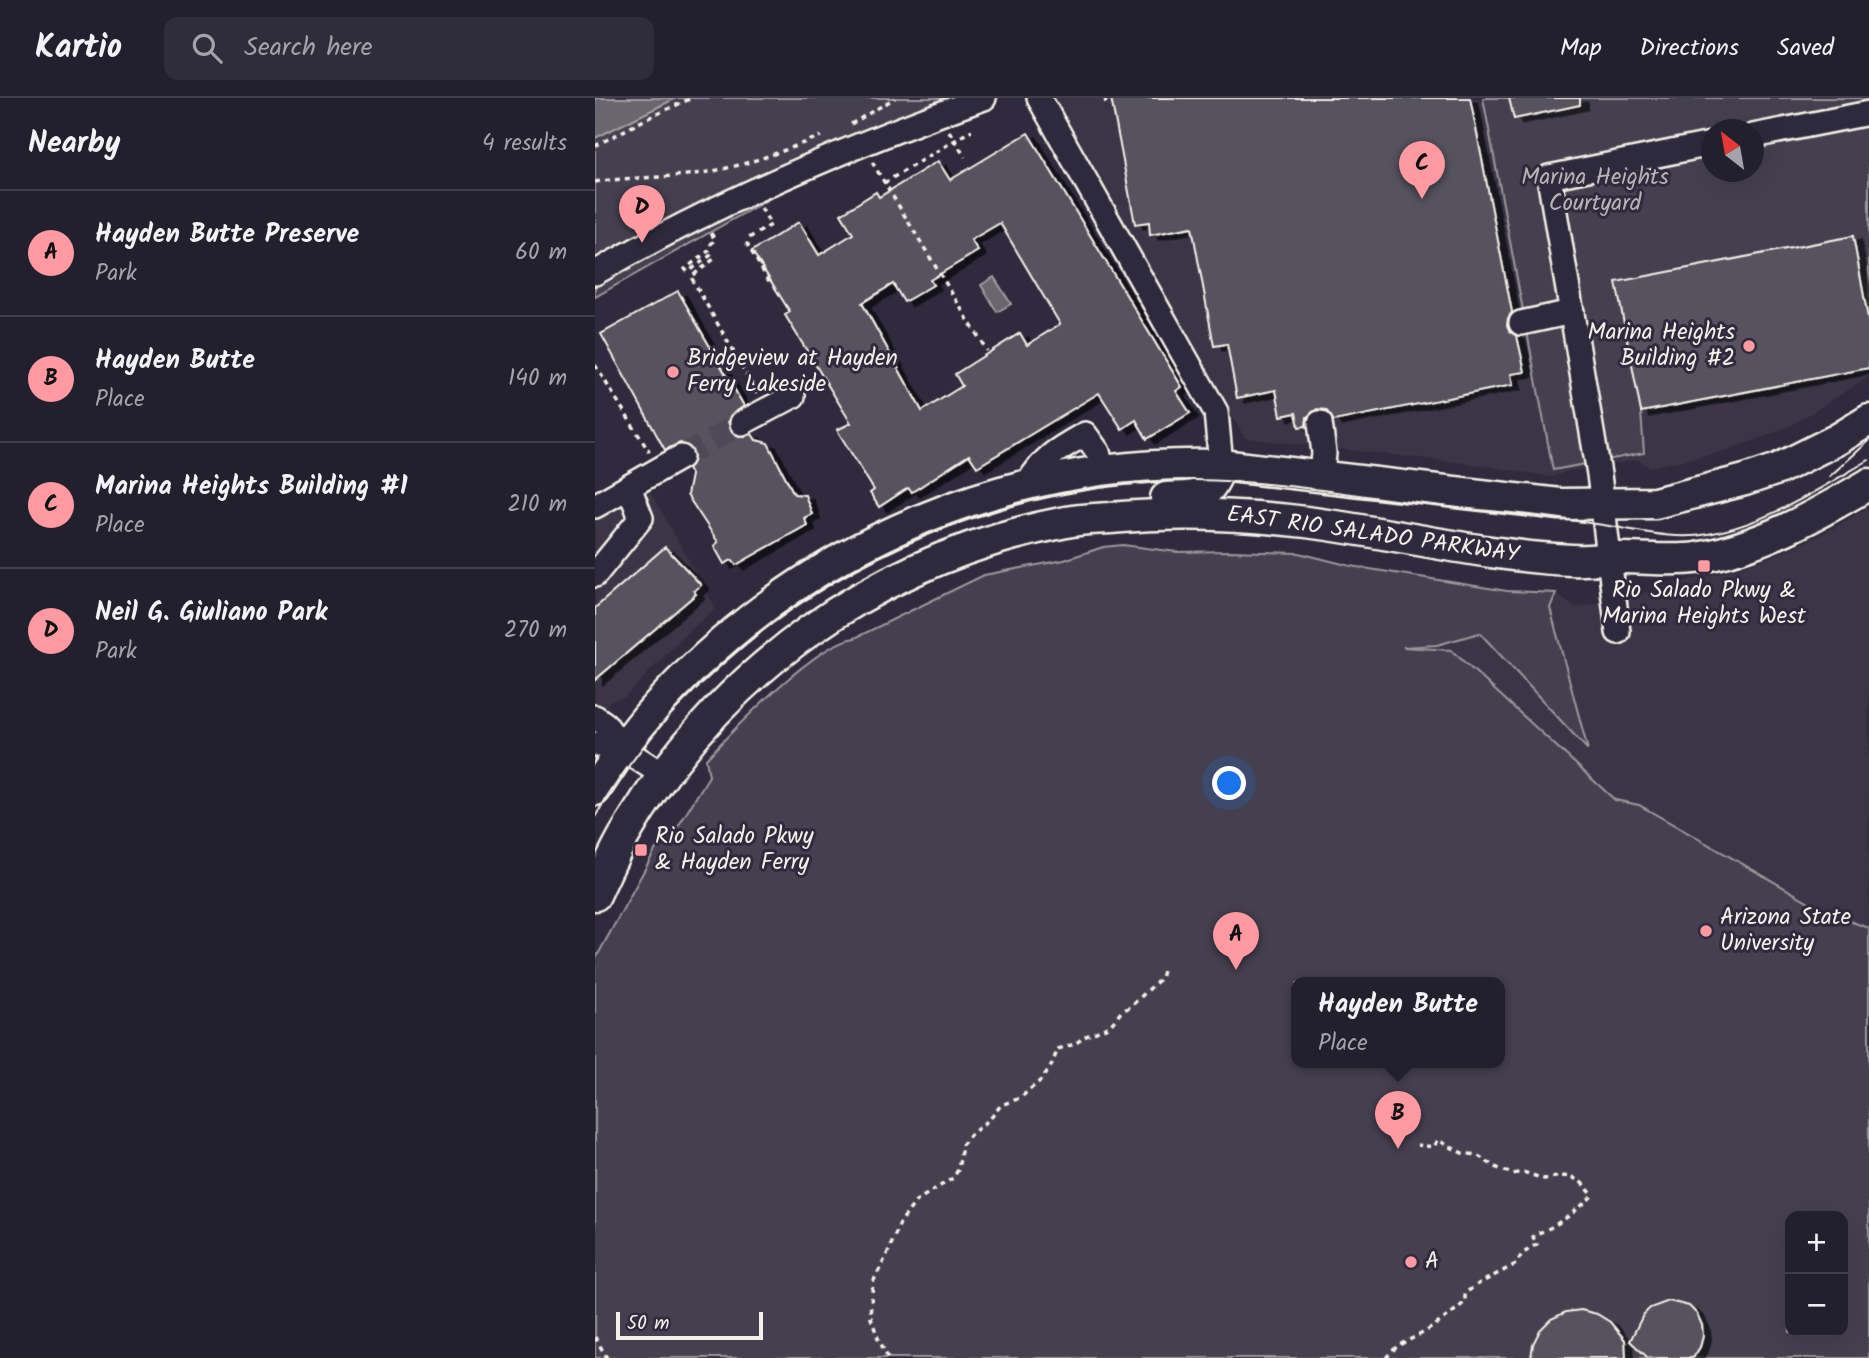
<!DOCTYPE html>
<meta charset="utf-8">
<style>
body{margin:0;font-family:Kalam,sans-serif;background:#2f2d3a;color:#f1f3f6}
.controls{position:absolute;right:21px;bottom:21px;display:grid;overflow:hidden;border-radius:14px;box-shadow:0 7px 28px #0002}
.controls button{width:63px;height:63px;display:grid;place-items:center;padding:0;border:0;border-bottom:2px solid #403e4a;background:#23202e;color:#f1f3f6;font:35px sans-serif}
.compass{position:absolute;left:1106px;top:21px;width:63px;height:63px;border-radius:50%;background:#23202e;box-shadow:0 7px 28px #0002;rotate:329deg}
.scale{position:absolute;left:21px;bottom:18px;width:147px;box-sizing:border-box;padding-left:7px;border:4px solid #f4f1e8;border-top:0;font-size:19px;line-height:24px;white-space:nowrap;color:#f4f1e8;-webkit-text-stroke:5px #2f2a3d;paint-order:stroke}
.you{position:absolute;left:635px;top:686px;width:24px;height:24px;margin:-18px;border:5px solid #fff;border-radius:50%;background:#1a73e8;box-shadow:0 0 0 10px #1a73e833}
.badge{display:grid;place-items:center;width:46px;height:46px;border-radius:50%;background:#ff9aa2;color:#111;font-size:23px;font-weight:700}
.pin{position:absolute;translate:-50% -58px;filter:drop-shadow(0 2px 4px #0008)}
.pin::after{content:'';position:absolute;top:37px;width:24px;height:21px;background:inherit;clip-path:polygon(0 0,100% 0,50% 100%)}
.popup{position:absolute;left:696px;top:879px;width:214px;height:91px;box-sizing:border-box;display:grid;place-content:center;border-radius:14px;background:#23202e;filter:drop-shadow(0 2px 5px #0005);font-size:23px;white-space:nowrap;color:#a3a3aa}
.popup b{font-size:26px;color:#f1f3f6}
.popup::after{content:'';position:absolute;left:50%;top:100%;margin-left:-14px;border:14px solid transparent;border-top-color:#23202e}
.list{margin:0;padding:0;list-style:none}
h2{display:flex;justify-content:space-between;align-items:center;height:91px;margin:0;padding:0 28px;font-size:30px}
h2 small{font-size:23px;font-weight:400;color:#a3a3aa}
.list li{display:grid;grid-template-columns:46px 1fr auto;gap:21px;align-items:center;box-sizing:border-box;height:126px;padding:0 28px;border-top:2px solid #403e4a}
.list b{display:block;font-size:26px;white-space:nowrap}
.list p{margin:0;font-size:23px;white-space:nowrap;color:#a3a3aa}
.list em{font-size:23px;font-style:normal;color:#a3a3aa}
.icon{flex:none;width:38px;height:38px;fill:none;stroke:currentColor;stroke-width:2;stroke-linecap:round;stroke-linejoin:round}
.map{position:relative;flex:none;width:1274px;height:1260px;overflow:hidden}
header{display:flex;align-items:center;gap:42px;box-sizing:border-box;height:98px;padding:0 35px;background:#23202e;border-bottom:2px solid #403e4a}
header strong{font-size:33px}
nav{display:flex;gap:38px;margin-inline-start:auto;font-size:24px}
.search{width:490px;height:63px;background:#2f2d3a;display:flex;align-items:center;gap:18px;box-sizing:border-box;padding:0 24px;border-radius:14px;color:#a3a3aa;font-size:26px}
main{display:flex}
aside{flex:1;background:#23202e}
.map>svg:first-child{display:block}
</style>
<header>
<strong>Kartio</strong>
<div class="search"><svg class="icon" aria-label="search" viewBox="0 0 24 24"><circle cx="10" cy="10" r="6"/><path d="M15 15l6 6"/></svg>Search here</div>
<nav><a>Map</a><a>Directions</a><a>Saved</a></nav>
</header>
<main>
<aside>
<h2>Nearby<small>4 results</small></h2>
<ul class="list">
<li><span class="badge">A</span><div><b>Hayden Butte Preserve</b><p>Park</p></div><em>60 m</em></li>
<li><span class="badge">B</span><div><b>Hayden Butte</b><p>Place</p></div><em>140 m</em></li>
<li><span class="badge">C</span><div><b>Marina Heights Building #1</b><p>Place</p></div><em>210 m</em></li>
<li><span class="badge">D</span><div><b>Neil G. Giuliano Park</b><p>Park</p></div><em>270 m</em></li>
</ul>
</aside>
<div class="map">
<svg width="1274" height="1260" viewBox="0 0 1274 1260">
<defs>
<filter id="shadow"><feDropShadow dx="8" dy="4.5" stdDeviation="0" flood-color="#0009"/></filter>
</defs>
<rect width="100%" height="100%" fill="#2f2a3d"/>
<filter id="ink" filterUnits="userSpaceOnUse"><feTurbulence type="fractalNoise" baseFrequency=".0143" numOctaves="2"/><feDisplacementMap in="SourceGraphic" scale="14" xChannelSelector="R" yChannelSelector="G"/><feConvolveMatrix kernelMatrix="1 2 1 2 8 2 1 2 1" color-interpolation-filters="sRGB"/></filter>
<g filter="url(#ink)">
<g fill="#3b3647" fill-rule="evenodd">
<path d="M446,0H1274V279L1197,327L1158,343L1123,355L1054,369L1044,362L973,373L957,379L878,366L650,340ZM1116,32H1158V74H1116Z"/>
<path d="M54,392L121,510L89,538L30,599L15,603L0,628V421Z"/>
<path d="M1274,409V1260H1203L723,463L912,493L961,495L980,510L1064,491L1068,487L1110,479L1147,469L1188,454L1231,434ZM1195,1118H1248V1234H1195Z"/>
</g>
<g fill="#454050" stroke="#9c989c" stroke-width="2" fill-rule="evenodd">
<path d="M81,0H371L190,92L0,199V40Z"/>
<path d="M888,0H1274V226L1257,139L1046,314L1049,355L958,372ZM1116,32H1158V74H1116Z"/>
<path d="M528,447L582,454L635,453L704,455L756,468L912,493L961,495L955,510L993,652L885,535L842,547L808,549L856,552L1020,702L1044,707L1237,817L1274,830V1260H0V862L63,747L72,736L78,737L114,678L111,661C139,631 222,544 260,540L389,477L469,462L508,449ZM702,885H904V965H702ZM1195,1118H1248V1234H1195Z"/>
</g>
<g fill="#6a6670" stroke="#a19ea0" stroke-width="2">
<path d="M0,0H81L0,40Z"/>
<path d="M399,179L416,206L402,214L386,187Z"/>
</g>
<g fill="#56525f" stroke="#f4f1e8" stroke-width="2" fill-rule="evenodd" filter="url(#shadow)">
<path d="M516,0H875L917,214L913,220L912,227L915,234L922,238L930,274L916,276L918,287L739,323L731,312L722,311L712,319L711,328L704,329L701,315L686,318L681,292L642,300L632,246L619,248L597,129L555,137L554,124L540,126Z"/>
<path d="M914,0H985V7L919,21Z"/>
<path d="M433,35L587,289L581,293L595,315L552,341L541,322L527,331L504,295L382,369L374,357L317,394L313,390L284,409L275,395L279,392L242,332L256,325L190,217L195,214L157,153L204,124L224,157L258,136L246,116L281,94L284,99L343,63L355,82ZM405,125L465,226L432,247L425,235L360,276L367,288L327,313L267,205L298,186L309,204L338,187L335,182L383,153L376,142Z"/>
<path d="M1258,138L1274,226V270L1046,314L1021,184Z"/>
<path d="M83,193L149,308L135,318L133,325L135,332L146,339L157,336L161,342L173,345L199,396L210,397L217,416L209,420L212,427L141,467L137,462L129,466L119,448L123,444L92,397L96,377L93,371L100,360L98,352L92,347L85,345L70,352L6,236Z"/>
<path d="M70,449L106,487L99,493L101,496L0,582V510Z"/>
<path d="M1074,1203L1094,1208L1102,1216L1107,1227L1108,1238L1105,1249L1098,1260H1053L1035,1243L1048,1217L1055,1210Z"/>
<path d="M986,1212L1002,1216L1015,1224L1030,1242L1031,1260H936L938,1246L945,1232L956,1221L971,1214Z"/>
</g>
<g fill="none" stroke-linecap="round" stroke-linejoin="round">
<path stroke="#4d4857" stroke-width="23" stroke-dasharray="23 11" stroke-linecap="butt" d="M86,359L147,325"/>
<defs>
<g id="minor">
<path d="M444,0L621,314L626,367"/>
<path d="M1158,38L1274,15"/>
<path d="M0,175C124,103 254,48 389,0"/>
<path d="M926,225L977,214"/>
<path d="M147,325L198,298"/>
<path d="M725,325L729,355L727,377"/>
<path d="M433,385C451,357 462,352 490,336L503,354L508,373"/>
<path d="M0,408L86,359"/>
<path d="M0,477L46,420L34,389"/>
<path d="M1023,534L1004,376L954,79L1116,46"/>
<path d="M0,619L10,626L28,651L70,678"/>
<path d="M0,646L28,651"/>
</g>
<g id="major">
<path d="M571,400C606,398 612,402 626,367"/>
<path d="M0,692C21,660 43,626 70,599C216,445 414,361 626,367L965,406L1060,405L1150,382L1183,371L1243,341L1274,322"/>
<path d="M0,797C9,778 18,757 29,738C124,572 283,460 471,424C485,421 500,421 515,420C580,414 645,416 711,424C800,435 887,458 977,462C994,463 1011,460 1028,460C1052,460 1078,463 1101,460C1163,450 1220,418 1274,386"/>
</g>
</defs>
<use href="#minor" stroke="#f4f1e8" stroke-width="28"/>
<use href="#major" stroke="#f4f1e8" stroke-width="35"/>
<g stroke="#f4f1e8" stroke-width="3.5" stroke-dasharray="5 5" stroke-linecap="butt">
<path d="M510,0L511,5L515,4"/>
<path d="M256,26L300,0"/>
<path d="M354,33L370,59"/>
<path d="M0,48L51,21L97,0"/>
<path d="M277,64L392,253"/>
<path d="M0,84C39,78 79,81 118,73C155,66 191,52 226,38"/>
<path d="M289,85L377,32"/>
<path d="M166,110L176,127L154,140L152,146L175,185"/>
<path d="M116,135L120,142L116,146V151L90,171L93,174L116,157L119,161L96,179L162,295"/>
<path d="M0,267L53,352L55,351"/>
<path d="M0,1239L12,1260"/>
<path d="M293,1260L283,1240L275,1217L278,1184L291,1159L305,1125L321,1103L358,1080L363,1072L367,1047L376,1036L395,1021L406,1007L425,1000L446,982L456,968L463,951L480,946L489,939L515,928L526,914L536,908L566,880L569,869"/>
<path d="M791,1260C801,1248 804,1247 818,1240C836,1232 855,1217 870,1204V1195L885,1185L921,1166L927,1156L942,1146L938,1139L940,1136C960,1130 983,1112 998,1097L987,1085L977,1079L966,1078L949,1081L928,1074L918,1076L900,1069L882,1057L867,1055L843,1042L839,1049L823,1047"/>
</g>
<use href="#minor" stroke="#2f2a3d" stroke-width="23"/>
<use href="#major" stroke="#2f2a3d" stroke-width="30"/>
<g stroke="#f4f1e8" stroke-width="2">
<path d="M1235,378L1274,343"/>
<path d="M0,719C122,513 359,381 599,382C699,383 795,405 895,413C933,416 970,421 1008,427C1042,432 1079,443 1113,436C1171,426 1224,391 1274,362"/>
</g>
</g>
</g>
<g fill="#ff9aa2" stroke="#2f2a3d" stroke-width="2.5">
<circle cx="1154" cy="248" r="7"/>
<circle cx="78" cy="274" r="7"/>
<rect x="1102" y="461" width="14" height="14" rx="3.5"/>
<rect x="39" y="745" width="14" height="14" rx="3.5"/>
<circle cx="1111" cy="833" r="7"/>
<circle cx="816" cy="1164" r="7"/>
</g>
<g text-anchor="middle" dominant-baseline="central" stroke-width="6" stroke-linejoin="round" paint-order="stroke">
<g font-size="23" fill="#b7b3b3" stroke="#2f2a3d">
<text x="1000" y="80">Marina Heights<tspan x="1000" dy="26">Courtyard</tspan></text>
</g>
<g font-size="23" fill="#f4f1e8" stroke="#2f2a3d" text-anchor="start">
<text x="1140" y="235" text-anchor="end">Marina Heights<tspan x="1140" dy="26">Building #2</tspan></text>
<text x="92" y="261">Bridgeview at Hayden<tspan x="92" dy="26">Ferry Lakeside</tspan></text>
<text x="1109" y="493" text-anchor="middle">Rio Salado Pkwy &amp;<tspan x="1109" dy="26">Marina Heights West</tspan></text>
<text x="60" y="739">Rio Salado Pkwy<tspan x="60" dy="26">&amp; Hayden Ferry</tspan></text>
<text x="1125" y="820">Arizona State<tspan x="1125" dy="26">University</tspan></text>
<text x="830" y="1164">A</text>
</g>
<g font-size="23" fill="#f4f1e8" stroke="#2f2a3d">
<text transform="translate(778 437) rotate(8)">EAST RIO SALADO PARKWAY</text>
</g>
</g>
</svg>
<div class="controls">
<button>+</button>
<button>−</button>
</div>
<svg class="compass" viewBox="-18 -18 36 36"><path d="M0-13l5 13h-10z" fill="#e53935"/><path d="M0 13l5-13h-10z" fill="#a3a3aa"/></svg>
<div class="scale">50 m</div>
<div class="you"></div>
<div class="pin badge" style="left:641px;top:872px">A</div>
<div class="pin badge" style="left:803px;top:1051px">B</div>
<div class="popup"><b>Hayden Butte</b>Place</div>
<div class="pin badge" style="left:827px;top:101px">C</div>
<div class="pin badge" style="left:47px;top:145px">D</div>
</div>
</main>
